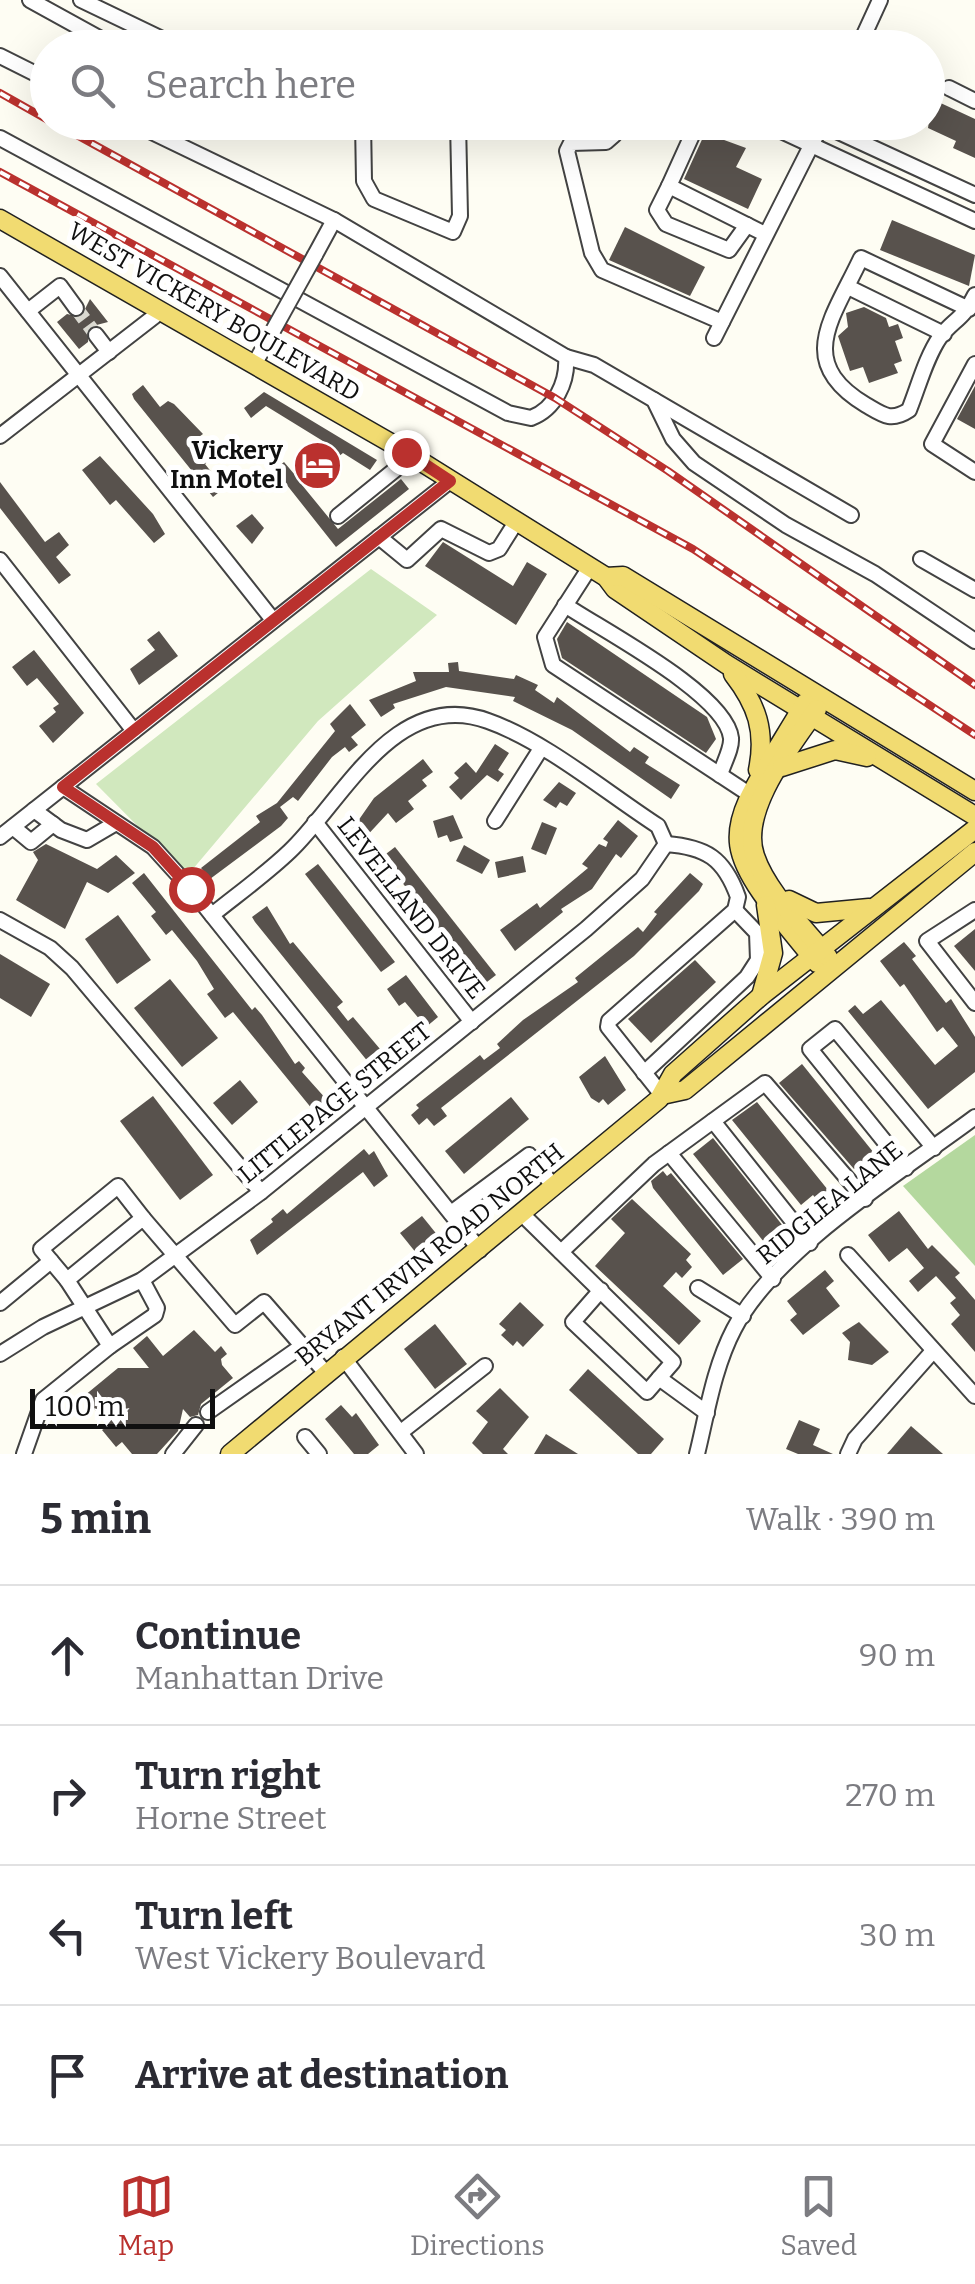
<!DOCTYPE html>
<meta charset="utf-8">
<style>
body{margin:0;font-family:Bitter,serif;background:#f7f7f7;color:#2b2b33}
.scale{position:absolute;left:30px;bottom:25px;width:185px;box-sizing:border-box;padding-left:10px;border:5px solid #101010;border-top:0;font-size:28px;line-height:35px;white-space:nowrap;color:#101010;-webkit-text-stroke:8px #fff;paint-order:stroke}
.stop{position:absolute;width:30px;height:30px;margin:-22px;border:8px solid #ba312e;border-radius:50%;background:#fff}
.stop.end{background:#ba312e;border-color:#fff;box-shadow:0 2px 10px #0008}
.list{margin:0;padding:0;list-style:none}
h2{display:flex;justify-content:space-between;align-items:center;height:130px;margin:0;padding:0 40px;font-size:42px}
h2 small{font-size:32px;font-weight:400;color:#7c7c81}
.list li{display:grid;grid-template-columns:65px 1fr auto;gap:30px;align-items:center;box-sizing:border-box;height:140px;padding:0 40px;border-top:2px solid #e1e1e2}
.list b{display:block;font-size:38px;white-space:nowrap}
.list p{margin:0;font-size:32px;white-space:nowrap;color:#7c7c81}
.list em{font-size:32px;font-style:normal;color:#7c7c81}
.icon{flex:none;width:55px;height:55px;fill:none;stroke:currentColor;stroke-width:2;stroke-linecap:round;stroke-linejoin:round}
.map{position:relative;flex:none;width:975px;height:1454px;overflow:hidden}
.search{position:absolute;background:#fff;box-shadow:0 10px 40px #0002;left:30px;right:30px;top:30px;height:110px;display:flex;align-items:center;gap:25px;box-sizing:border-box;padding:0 35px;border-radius:55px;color:#7c7c81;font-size:38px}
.sheet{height:690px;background:#fff}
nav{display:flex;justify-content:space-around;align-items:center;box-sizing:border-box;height:140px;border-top:2px solid #e1e1e2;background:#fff;font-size:28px;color:#7c7c81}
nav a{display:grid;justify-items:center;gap:5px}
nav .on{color:#ba312e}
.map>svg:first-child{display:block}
</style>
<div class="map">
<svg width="975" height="1454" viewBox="0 0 975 1454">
<rect width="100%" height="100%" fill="#fefdf3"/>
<path fill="#d1e8be" d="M371,569L437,615L318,721L187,876L96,784Z"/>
<path fill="#b4d89e" d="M975,1135V1266L903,1186Z"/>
<g fill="#58524d">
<path d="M932,99L975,119V158L953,148L956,141L928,128Z"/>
<path d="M705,133L746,148L736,167L762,179L748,209L684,179Z"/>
<path d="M892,220L975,255L969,286L880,250Z"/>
<path d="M625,227L705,267L690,296L609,260Z"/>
<path d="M90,299L108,322L89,327L88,342L79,349L57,322L67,314L81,317Z"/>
<path d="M864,307L886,318L889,327L898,324L903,338L895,341L902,361L894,364L898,373L869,383L863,367L850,371L838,336L848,327L846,313Z"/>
<path d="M143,385L160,407L168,401L174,404L203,434L196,439L211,459L205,464L224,488L213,497L134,399L132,394Z"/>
<path d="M975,386V429L957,419Z"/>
<path d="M264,392L377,460L370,470L343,453L302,485L338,529L401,479L409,489L336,547L275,470L284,462L295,475L331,446L266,406L251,418L244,408Z"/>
<path d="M100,456L153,514L165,534L154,543L116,500L110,505L82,470Z"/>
<path d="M0,482L45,542L59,532L69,545L56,557L71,575L59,584L0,508Z"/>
<path d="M252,514L264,528L252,544L236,526Z"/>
<path d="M443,542L513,586L527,562L547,574L516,625L425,566Z"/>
<path d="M567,622L707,717L716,739L706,753L562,658L557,639Z"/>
<path d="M159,631L178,656L139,685L130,669L155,650L147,640Z"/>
<path d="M34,650L84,713L53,743L39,726L56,712L53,708L59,704L37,678L27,686L12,667Z"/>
<path d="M458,662L459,671L514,679L516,675L538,685L535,690L554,703L557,697L630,752L634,747L649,757L645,763L680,785L671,799L572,730L513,701L515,697L446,687L393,704L395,708L381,717L369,700L416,681L413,672H449L448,663Z"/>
<path d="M350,704L366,725L351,737L358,745L349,752L345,747L332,757L298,801L293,797L280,807L288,818L281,826L210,879L201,868L260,822L256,816L277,803L335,731L330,724Z"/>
<path d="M495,744L509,753L498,770L504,774L498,782L487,775L461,800L449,787L459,778L454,773L466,762L476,773Z"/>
<path d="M423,759L433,772L422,780L427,786L408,801L414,809L396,823L388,813L362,841L351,831L374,798Z"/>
<path d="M559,782L576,793L567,806L560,802L556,808L543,800Z"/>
<path d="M453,815L463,838L450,842L447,835L438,838L433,821Z"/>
<path d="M618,820L638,836L621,858L616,854L592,889L561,909L563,912L515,951L500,930L537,903L540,908L588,868L582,864L599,844L606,847L608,842L603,839Z"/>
<path d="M542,822L557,828L546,855L531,849Z"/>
<path d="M46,844L97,869L116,855L135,873L108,893L87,882L65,929L16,900L38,860L33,852Z"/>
<path d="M464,845L490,860L482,874L456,861Z"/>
<path d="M395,847L496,975L483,985L382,857Z"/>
<path d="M523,856L526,872L498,878L495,862Z"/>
<path d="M318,864L395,962L381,972L305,874Z"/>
<path d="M144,873L252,1010L255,1007L262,1015L295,1064L299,1061L305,1068L302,1072L327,1100L317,1115L233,1012L225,1018L207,994L214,989L197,961L172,930L166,935L151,916L156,912L132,883Z"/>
<path d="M690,873L703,884L699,891L634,956L441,1108L447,1116L434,1126L427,1118L419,1125L411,1115L419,1108L416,1105L480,1055L484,1060L500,1048L497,1044L523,1020L578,982L575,978L638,927L643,932L657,914L654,912Z"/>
<path d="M267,906L290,944L293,942L343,1002L337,1007L348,1021L353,1017L380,1049L375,1053L381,1062L373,1068L255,922L252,917Z"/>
<path d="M118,915L151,960L117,984L85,939Z"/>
<path d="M975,929V971L954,946Z"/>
<path d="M904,942L916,956L912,959L946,1003L951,999L975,1037V1072L928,1109L848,1011L855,1005L863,1014L881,1000L935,1065L958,1046L943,1027L937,1032L904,984L900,987L880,961Z"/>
<path d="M0,954L50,984L31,1017L0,998Z"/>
<path d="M695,960L716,982L651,1043L628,1019Z"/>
<path d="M406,975L438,1017L426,1027L405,1002L399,1006L387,989Z"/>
<path d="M170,979L218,1038L182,1067L134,1008Z"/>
<path d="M605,1056L626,1090L608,1105L603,1099L599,1103L591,1098L579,1077Z"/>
<path d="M802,1064L874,1153L854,1169L779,1083Z"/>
<path d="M240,1080L258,1102L232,1125L213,1103Z"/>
<path d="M153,1096L213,1175L180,1200L120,1121Z"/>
<path d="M511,1097L529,1119L464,1174L445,1151Z"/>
<path d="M757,1102L828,1190L816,1199L813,1195L801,1205L732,1120Z"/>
<path d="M713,1138L783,1226L764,1242L693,1154Z"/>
<path d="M364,1149L369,1155L374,1151L388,1176L374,1187L363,1172L257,1255L250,1240L273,1222L271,1219L283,1209L287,1214Z"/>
<path d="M663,1171L667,1176L671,1173L743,1259L723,1275L653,1188L651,1181Z"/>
<path d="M632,1199L691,1254L686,1260L692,1267L682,1278L676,1272L663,1286L701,1321L679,1345L595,1266L625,1233L611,1219Z"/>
<path d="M899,1211L928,1249L932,1245L960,1273L955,1277L975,1300V1352L951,1324L960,1315L950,1303L956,1298L936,1276L918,1292L909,1281L924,1268L907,1248L889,1262L868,1235Z"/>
<path d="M422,1216L439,1237L417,1254L400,1233Z"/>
<path d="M825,1270L834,1281L826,1288L840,1306L803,1335L790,1320L797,1314L787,1301Z"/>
<path d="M520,1302L544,1325L523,1347L517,1341L513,1346L501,1335L506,1330L499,1324Z"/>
<path d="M859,1322L889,1352L872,1365L848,1360L850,1342L842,1333Z"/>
<path d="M435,1324L467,1364L435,1389L404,1349Z"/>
<path d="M194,1330L215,1352L221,1346L227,1354L221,1359L222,1365L233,1378L201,1404L198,1415L190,1417L183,1409L178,1431L157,1454H132L122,1442L116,1447L102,1430L108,1426L84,1396L118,1368H149L133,1348L147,1336L163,1356Z"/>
<path d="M588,1369L664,1439L651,1454H638L569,1390Z"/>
<path d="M500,1388L529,1417L503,1449L508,1454H483L472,1443L488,1422L476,1411Z"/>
<path d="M341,1405L352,1417L356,1413L379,1445L368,1454H354L325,1419Z"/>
<path d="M799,1420L820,1429L813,1445L833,1454H798L786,1449Z"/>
<path d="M911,1426L943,1454H887Z"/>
<path d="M546,1434L578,1454H534Z"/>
</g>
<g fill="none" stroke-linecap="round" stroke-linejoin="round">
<path stroke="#dad9d1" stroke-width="14" stroke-dasharray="14 7" stroke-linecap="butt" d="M76,308L96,335"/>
<defs>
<g id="minor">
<path d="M30,0L117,48"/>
<path d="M81,0L181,48"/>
<path d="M858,48L880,0"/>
<path d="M0,56L48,80"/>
<path d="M949,88L975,101"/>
<path d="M363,122L364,181L374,199L453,232L460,216L458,122"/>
<path d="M614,122V135L606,142L571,143L567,151L592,253L602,270L722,322"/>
<path d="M698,122L669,186L765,234"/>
<path d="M762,122L975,221"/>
<path d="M817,122L975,195"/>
<path d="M0,138L508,413L531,418C555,409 568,382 566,357L334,220L131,122"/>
<path d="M669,186L657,210L666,224L729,250L747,225"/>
<path d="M315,255L334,220"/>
<path d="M0,276L273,620"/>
<path d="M848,287L944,334"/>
<path d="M969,309L861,258C833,318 794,362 866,405C883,415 891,422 909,410C918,388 926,357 940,337C954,319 963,320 975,295"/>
<path d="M28,311L60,286L76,308"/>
<path d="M96,335L109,352"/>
<path d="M714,338L823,122"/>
<path d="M566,357L594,365L654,400L673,439L694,463L786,525L875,574L975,641"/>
<path d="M255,363L270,336"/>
<path d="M975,364L932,444L975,472"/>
<path d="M654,400L851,515"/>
<path d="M0,436L160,312"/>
<path d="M338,516L412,456"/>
<path d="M379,537L407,560L441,529L489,553L499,549L516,522"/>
<path d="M921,559L975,590"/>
<path d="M0,560L134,731"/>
<path d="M590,567L545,637L553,665L749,794"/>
<path d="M565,605C602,630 726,694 731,738C732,749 723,764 720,775"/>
<path d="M63,787L153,847L191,889L480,1250"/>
<path d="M34,810L61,830L87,840L116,823"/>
<path d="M495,821L540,750"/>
<path d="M315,822L472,1022"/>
<path d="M13,827L31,842L53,824"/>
<path d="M0,837L450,481"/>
<path d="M975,910L927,941L975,1003"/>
<path d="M212,915C238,894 266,874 290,851C342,802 395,687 488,721C545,741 607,793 658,826L666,844"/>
<path d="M0,920L50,948L72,968L261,1192"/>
<path d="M644,1073L747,977L758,960L757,933L735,910"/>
<path d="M662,1095L608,1027L609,1021L735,910L738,897C724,858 706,847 666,844"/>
<path d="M713,1121L810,1243"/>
<path d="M669,1153L773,1279"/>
<path d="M906,1168L810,1049L835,1029L934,1148"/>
<path d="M451,1213L529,1155L554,1187"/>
<path d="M522,1214L673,1362L647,1392L573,1322L601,1290"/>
<path d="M561,1252L654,1164L765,1083L865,1199"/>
<path d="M848,1255L975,1396"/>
<path d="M67,1280L41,1249L118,1186L143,1218"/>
<path d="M698,1288L743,1316"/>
<path d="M0,1303L51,1261"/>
<path d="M110,1346L155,1315L157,1308L142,1280"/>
<path d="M0,1354L43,1327L142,1280L261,1192L586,929L642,879L666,844"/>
<path d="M343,1357L416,1454"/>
<path d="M659,1378L707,1413"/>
<path d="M208,1412L302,1346"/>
<path d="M401,1432L485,1366"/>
<path d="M305,1437L319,1454"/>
<path d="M24,1454L43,1400L110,1346L67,1280L143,1218L235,1325L264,1302L325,1372"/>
<path d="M173,1454L196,1425"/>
<path d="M697,1454C707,1413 714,1367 734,1329C775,1249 903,1171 975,1117"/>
<path d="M848,1454L855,1439L933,1351"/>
</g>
<g id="major">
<path d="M0,219L396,446L606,577L615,589L726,664L975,816"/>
<path d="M606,577L623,576L975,791"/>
<path d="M733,674C757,705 766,731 758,770"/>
<path d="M805,703C721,843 708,832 817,963"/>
<path d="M817,709C792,745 739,810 755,856C767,892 804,927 828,957"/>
<path d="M782,767L835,750L867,757"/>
<path d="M789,900L816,913L869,908"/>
<path d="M761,996L773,953L766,905"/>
<path d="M662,1095L685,1090L975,852"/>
<path d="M230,1454L659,1099L673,1074L761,996L975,829"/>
</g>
</defs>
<use href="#minor" stroke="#434343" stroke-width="18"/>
<use href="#major" stroke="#212121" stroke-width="21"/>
<use href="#minor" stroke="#fff" stroke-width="14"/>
<use href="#major" stroke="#f1db71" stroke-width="18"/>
<defs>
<g id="rail">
<path d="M0,93L48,120"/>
<path d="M53,122L555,398L668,471L975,685"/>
<path d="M0,172L693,549L975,735"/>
</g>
</defs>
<use href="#rail" stroke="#ba312e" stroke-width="8"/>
<use href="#rail" stroke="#fff" stroke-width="4" stroke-dasharray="11" stroke-linecap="butt"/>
<defs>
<path id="minor-bridge" d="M270,336L315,255"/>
</defs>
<use href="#minor-bridge" stroke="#434343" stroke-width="18" stroke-linecap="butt"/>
<use href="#minor-bridge" stroke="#fff" stroke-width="14"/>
</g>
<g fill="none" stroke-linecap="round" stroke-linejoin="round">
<path stroke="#ba312e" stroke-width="12" d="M191,889L153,847L63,787L450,481L406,452"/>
</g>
<defs>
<symbol id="hotel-disc" viewBox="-11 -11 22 22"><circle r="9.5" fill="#ba312e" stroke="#fff"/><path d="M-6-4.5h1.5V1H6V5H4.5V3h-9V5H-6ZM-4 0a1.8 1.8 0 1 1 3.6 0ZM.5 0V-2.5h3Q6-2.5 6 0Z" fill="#fff"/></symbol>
</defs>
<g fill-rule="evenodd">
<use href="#hotel-disc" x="290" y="438" width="55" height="55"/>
</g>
<g text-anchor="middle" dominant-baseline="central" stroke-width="10" stroke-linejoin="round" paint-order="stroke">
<g font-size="25" fill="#101010" stroke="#fff">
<text transform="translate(214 312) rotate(30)">WEST VICKERY BOULEVARD</text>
<text transform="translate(411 908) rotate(52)">LEVELLAND DRIVE</text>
<text transform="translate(335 1103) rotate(-39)">LITTLEPAGE STREET</text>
<text transform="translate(830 1203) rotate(-39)">RIDGLEA LANE</text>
<text transform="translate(430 1255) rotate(-39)">BRYANT IRVIN ROAD NORTH</text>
</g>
<g font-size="25" font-weight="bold" fill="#101010" stroke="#fff" text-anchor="end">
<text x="283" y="451">Vickery<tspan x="283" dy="29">Inn Motel</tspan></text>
</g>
</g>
</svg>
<div class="scale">100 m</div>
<div class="stop" style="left:191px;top:889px"></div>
<div class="stop end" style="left:406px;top:452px"></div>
<div class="search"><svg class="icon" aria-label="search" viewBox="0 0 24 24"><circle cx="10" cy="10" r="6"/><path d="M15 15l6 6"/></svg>Search here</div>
</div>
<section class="sheet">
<h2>5 min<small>Walk · 390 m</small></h2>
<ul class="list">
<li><svg class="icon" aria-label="ahead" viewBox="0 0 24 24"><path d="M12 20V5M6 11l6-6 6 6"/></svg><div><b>Continue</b><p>Manhattan Drive</p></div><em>90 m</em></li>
<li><svg class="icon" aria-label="right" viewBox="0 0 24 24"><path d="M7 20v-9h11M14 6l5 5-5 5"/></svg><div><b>Turn right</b><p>Horne Street</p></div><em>270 m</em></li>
<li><svg class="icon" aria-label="left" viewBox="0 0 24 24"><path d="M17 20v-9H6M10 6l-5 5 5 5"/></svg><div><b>Turn left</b><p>West Vickery Boulevard</p></div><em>30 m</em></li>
<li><svg class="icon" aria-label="arrive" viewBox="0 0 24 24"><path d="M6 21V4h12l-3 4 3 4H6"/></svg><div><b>Arrive at destination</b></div></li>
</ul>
</section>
<nav>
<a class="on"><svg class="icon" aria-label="map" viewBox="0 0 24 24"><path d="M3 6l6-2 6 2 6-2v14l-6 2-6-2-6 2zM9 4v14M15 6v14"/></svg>Map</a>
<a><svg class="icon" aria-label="directions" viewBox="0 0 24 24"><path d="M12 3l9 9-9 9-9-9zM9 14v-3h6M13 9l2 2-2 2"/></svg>Directions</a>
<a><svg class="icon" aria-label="saved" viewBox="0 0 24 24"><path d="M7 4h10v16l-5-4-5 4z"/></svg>Saved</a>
</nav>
